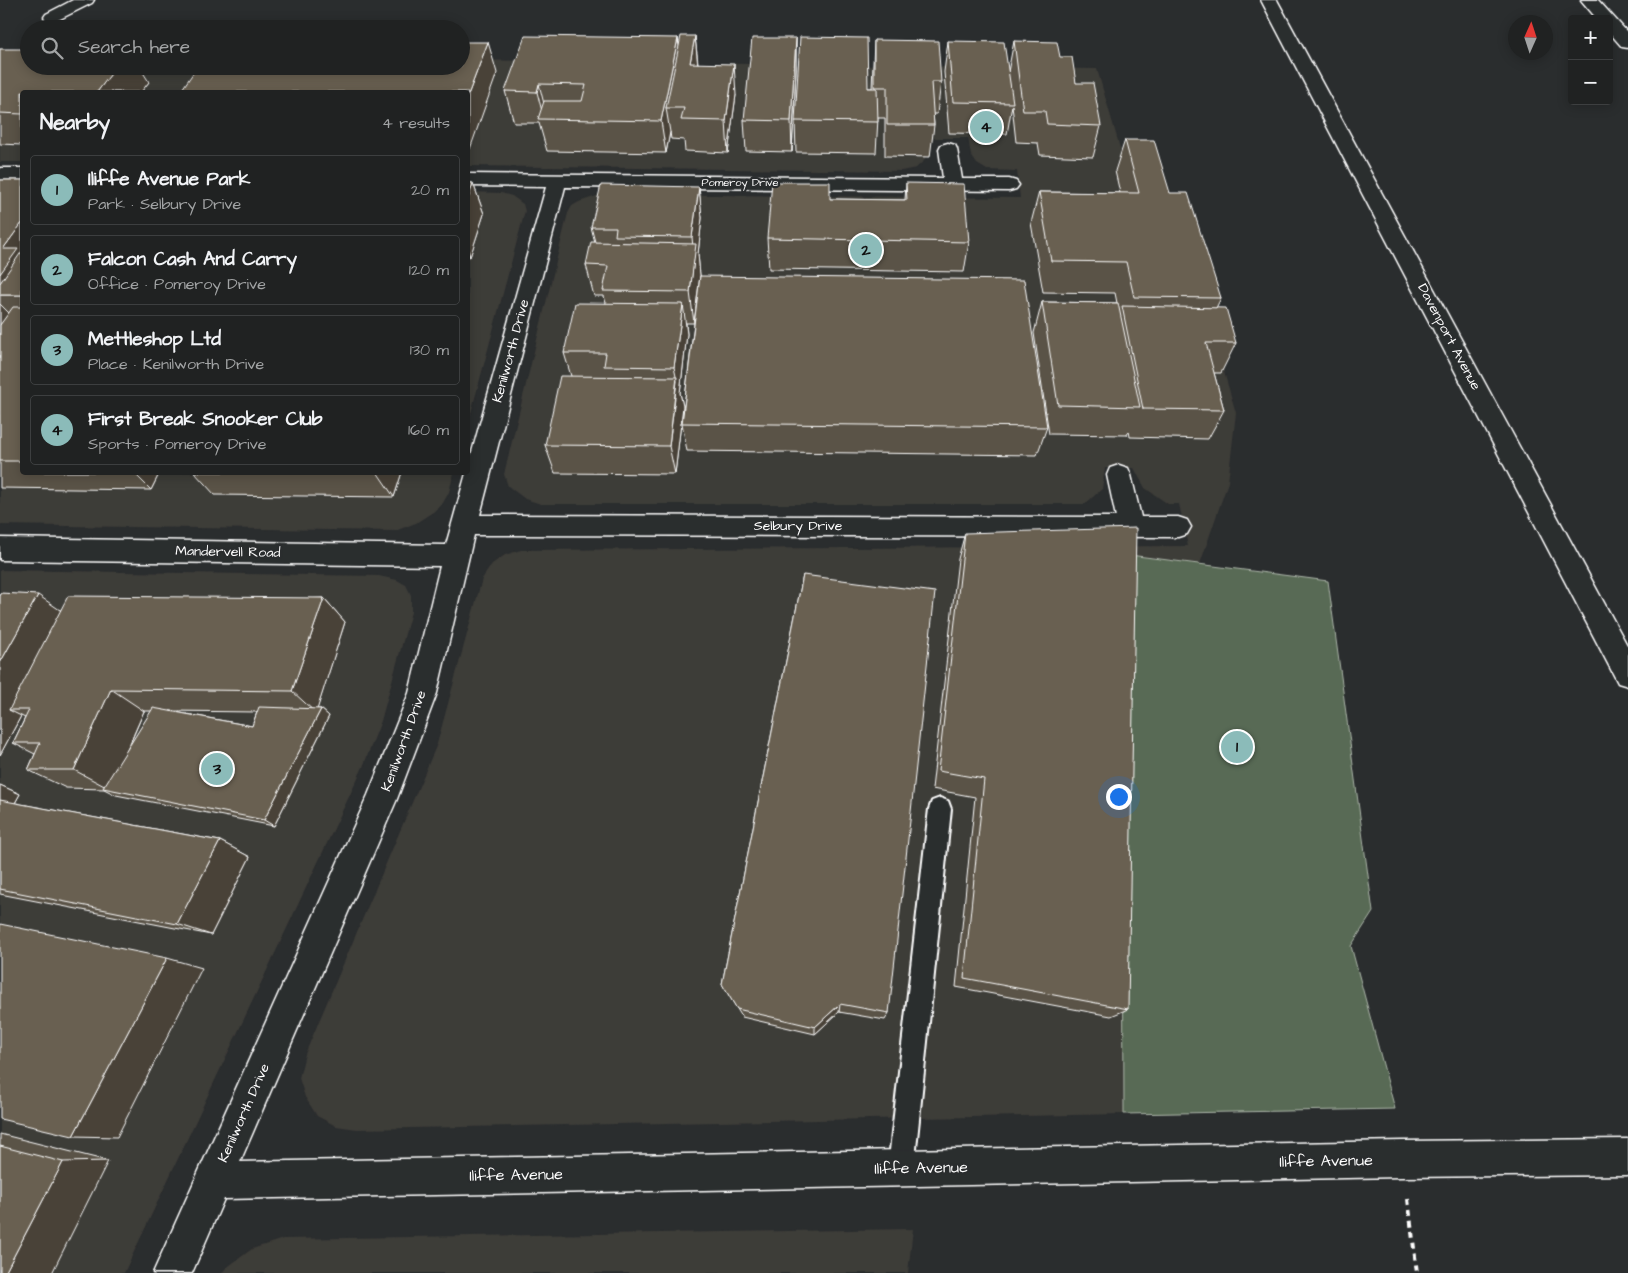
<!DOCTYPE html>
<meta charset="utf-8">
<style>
body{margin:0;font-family:"Architects Daughter",sans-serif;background:#2d2f2f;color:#f1f3f6}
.controls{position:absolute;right:15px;top:15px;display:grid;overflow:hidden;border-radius:5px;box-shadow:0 2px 12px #0003}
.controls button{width:45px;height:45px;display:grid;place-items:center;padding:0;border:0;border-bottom:1px solid #3d3f40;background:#202222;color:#f1f3f6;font:25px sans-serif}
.compass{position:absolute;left:1508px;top:15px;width:45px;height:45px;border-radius:50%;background:#202222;box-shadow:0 2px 12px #0003;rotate:3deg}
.you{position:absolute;left:1118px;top:796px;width:18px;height:18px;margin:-12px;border:4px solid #fff;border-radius:50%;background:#1a73e8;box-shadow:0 0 0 8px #1a73e833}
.badge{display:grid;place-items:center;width:32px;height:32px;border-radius:50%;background:#8bbbb9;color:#111;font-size:16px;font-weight:700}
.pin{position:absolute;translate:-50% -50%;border:2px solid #fff;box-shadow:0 1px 5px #0006}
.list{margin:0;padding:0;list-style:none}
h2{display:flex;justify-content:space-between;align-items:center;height:65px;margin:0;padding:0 20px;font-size:21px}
h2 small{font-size:16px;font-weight:400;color:#a2a4a5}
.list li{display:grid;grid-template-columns:32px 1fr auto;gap:15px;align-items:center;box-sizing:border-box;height:70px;margin:0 10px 10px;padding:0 10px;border:1px solid #3d3f40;border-radius:5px}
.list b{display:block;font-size:19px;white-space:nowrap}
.list p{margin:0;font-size:16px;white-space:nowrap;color:#a2a4a5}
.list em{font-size:16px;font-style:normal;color:#a2a4a5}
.icon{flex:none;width:28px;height:28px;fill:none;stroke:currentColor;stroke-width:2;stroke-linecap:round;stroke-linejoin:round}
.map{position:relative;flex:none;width:1628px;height:1273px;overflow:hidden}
.search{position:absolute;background:#202222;box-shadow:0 2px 12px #0003;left:20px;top:20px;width:450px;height:55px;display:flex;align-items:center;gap:12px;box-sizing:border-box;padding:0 18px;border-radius:28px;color:#a2a4a5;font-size:19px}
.panel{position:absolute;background:#202222;box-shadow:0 2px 12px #0003;left:20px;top:90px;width:450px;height:385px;border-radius:5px}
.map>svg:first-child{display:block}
</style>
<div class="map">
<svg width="1628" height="1273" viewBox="0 0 1628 1273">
<rect width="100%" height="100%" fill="#2a2d2e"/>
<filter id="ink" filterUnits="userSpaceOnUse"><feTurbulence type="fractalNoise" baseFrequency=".02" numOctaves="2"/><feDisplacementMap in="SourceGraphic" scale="10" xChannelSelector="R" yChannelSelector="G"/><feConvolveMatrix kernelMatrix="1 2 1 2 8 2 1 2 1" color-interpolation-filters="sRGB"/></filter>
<g filter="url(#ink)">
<g fill="#3d3c38">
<path d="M0,53L29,66H461V60L1097,69L1141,220L1180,221L1236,413L1228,482L1200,564L1122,554L1124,1114L357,1129L336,1126L317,1116L305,1097L299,1078L305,1054L437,744L482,579L492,564L505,555L521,550L1188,546L1179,504H1168L1145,488L1134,468H1105L1102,489L1085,504H541L525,499L508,486L504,474L568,213L572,206L579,202L603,194L1020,198L1017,171L987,170L977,164L971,155L968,138H934L924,161L916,168L901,171L468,166V92H22V162H0Z"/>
<path d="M0,186L22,472L454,473L449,492L443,503L433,512L416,523L395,531L0,525Z"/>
<path d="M468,192L501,193L512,196L523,204L525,211L468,424Z"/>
<path d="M0,570L379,576L397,580L406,585L411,595V612L381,721L363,767L124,1273H0Z"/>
<path d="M913,1229L908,1273H222L226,1268L252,1249L283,1239Z"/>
</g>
<path fill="#596b54" stroke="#acb5aa" d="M1122,554L1328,581L1373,912L1351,946L1395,1109L1124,1114Z"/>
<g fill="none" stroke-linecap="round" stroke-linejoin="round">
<defs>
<path id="lane" d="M940,798L948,801L951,809L914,1168L911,1178L901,1181L891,1178L888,1168L929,809L932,801Z"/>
<g id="street">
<path d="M73,0H94L92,3L58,20H46L44,17L46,14Z"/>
<path d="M1261,0H1277L1628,647V686L1618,683Z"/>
<path d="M1581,0H1598L1628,33V48L1622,47L1609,32V19H1597Z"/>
<path d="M948,143L955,145L957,149L962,179H1009L1016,181L1019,185L1016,189L1009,191L565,187L480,515L1116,517L1107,475L1110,468L1119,465L1128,468L1131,475L1141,517H1178L1187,520L1191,527L1187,534L1178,537L474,535L437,693L397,799L240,1162L1402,1141L1628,1139V1175L1402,1177L224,1199L192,1273H153L368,795L409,693L440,566L0,560V538L446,545L546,187L468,186V174L943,178L939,149L941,145Z"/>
<rect x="0" y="168" width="22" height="12"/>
</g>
</defs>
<use href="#lane" stroke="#fff" stroke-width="4"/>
<use href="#street" stroke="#fff" stroke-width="3"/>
<path stroke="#fff" stroke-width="4" stroke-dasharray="6 5" stroke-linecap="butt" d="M1408,1199L1417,1273"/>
<use href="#lane" fill="#2a2d2e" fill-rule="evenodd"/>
<use href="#street" fill="#2a2d2e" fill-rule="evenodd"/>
</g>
<g fill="#5a5346" stroke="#fff" fill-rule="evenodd">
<path d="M695,36L698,63L736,95L728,153L685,151L684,140L671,139L670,132L666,153L547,151L539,123H514L505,91L678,38L679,47Z"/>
<path d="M796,38V69L792,152L746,151L744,120Z"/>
<path d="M874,40L941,82L937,114H933L934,125L930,157L885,156V118H878L876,153L796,152L795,121L868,88H872Z"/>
<path d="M948,41L1008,72L1014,41L1060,57L1076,83L1101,126L1093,157L1040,155L1038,143L1016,142L1012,105L1007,134L949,133L944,72Z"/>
<path d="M0,49L149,82L141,92H22V145L0,144Z"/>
<path d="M1125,140L1170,193L1221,298L1216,308L1236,343L1221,373H1214L1224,410L1208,439L1130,437L1129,431L1127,435L1049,434L1034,333L1042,302L1117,303L1115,293L1043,292L1031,223L1039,192L1120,193L1115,171Z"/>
<path d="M0,180H22V472H160L151,490L0,488Z"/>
<path d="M468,183H473L484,214L470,257L468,256Z"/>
<path d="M906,183L969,242L964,272L769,269L767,238L830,199L905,200Z"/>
<path d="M699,187L702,218L698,254L700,276L1047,427L1037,455L687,451L682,423L694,323H686L687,334L680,393L683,406L675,474L555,473L545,445L571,376L564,353L606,303L604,296H594L586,265L595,242L591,227Z"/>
<path d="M194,472H402L394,497L215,495Z"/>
<path d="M965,533L1128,1009L1111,1016L956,987L975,797L932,789L958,559Z"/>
<path d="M803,575L889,1013L885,1020L839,1012L815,1034L742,1017L722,984Z"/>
<path d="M0,593L60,610L324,598L345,622L317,709H321L329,716L274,826L116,795L104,789L66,788L28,770L35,754L13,743L25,718L21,716L0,755ZM144,711H152L127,751ZM170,711L257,712L252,726Z"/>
<path d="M0,785L20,794L15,803L220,841L250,857L211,935L0,894Z"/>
<path d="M0,1134L108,1161L0,1273Z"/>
</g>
<g fill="#4a4339" stroke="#fff">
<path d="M695,36L698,67L690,63Z"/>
<path d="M678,38L682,69L666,108L670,132L666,153L661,121Z"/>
<path d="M796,38V69L792,152L791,121Z"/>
<path d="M488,42L497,73L470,149L468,142V95Z"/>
<path d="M734,64L736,95L728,153L726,121Z"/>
<path d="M117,66H139L149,82L141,92H97Z"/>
<path d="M539,84L547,116L544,119L537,92Z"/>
<path d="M473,183L484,214L470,257L468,249V199Z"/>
<path d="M699,187L702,218L698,254L700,275L694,323L690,292L694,258L692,237Z"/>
<path d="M22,223V295H0V274L3,249Z"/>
<path d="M0,304L17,321L0,383Z"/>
<path d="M683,304L687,334L680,393L683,406L675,474L669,446L677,381L674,367Z"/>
<path d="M133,472H160L151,490Z"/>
<path d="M377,472H402L394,497Z"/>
<path d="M38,595L73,619L9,710L21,716L0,755V663Z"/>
<path d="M324,598L345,622L316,713L292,691Z"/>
<path d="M111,689L144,711L110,789L74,770Z"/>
<path d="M321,709L329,716L274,826L264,820Z"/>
<path d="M0,785L20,794L0,830Z"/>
<path d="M220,841L250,857L211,935L177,924Z"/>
<path d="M167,958L202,968L117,1137L73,1136Z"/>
<path d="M840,1004L839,1012L815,1034V1027Z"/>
<path d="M108,1161L52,1273H5L63,1162Z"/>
</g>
<g fill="#696051" stroke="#fff">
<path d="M525,36L678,38L661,121L538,119L544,101H582L586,85L539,84L537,92L505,91Z"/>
<path d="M681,36H695L690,63L734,64L726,121L681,120L684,108H666Z"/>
<path d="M800,37L867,38L868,88H877L878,122L795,121Z"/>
<path d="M752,38H796L791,121L744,120Z"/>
<path d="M874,40L938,41L941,82H931L934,125H887V87H874Z"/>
<path d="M948,41L1004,42L1013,103L953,102Z"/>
<path d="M1014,41L1057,42L1060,57H1072L1076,83H1093L1101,126L1047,124L1045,111H1023Z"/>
<path d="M461,42H488L468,95V92H180L198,66H461Z"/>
<path d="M0,49H29V66H117L97,92H22V114L0,113Z"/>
<path d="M1125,140H1154L1170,193H1188L1221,298L1134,297L1126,262L1051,261L1039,192L1139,193Z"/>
<path d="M0,180H22V223L3,249H18L0,274Z"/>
<path d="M772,182H830V199L907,200L906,183L964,184L969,242L767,238Z"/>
<path d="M468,183H473L468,199Z"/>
<path d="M601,185L699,187L692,237L615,236L616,227H591Z"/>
<path d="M591,242L696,244L690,292L603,291L608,266L586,265Z"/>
<path d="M22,251V295H0V283Z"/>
<path d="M700,276L1024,280L1047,427L682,423Z"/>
<path d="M1042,302L1118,303L1140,407L1058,405Z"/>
<path d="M575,303L683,304L674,367L604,366L606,353H564Z"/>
<path d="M1122,306L1226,308L1236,343H1206L1224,410L1143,409Z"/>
<path d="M13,307H22V461H0V325Z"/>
<path d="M560,376L677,377L669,446L545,445Z"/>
<path d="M1136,528L1128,1009L964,978L984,779L938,771L965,533Z"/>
<path d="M803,575L935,592L889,1013L840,1004L815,1027L737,1009L722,984Z"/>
<path d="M0,593L38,595L0,663Z"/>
<path d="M68,596L324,598L292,691L111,689L74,770H28L40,743H13L29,710H9Z"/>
<path d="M259,707L321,709L264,820L103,788L153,708L252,726Z"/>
<path d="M0,800L220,841L177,924L0,889Z"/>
<path d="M0,924L167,958L73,1136L0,1119Z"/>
<path d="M0,1146L63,1162L5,1273H0Z"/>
</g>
</g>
<g text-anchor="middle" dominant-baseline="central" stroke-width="4.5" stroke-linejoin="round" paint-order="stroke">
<g font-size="11" fill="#fff" stroke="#2a2d2e">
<text x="740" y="182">Pomeroy Drive</text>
</g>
<g font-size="14" fill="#fff" stroke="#2a2d2e">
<text transform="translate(1449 337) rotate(62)">Davenport Avenue</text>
<text transform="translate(511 351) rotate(-75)">Kenilworth Drive</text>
<text x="798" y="526">Selbury Drive</text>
<text transform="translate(228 552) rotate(1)">Mandervell Road</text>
<text transform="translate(404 741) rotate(-70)">Kenilworth Drive</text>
<text transform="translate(244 1113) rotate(-66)">Kenilworth Drive</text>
</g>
<g font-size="16" fill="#fff" stroke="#2a2d2e">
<text transform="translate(1326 1161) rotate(-1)">Iliffe Avenue</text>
<text transform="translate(921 1168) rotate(-1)">Iliffe Avenue</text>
<text transform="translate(516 1175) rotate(-1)">Iliffe Avenue</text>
</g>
</g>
</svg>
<div class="controls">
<button>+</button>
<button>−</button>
</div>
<svg class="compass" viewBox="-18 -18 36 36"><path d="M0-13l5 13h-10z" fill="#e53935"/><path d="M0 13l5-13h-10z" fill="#a2a4a5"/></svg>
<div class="you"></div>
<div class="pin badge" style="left:1237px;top:747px">1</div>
<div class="pin badge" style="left:866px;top:250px">2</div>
<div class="pin badge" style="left:217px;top:769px">3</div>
<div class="pin badge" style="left:986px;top:127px">4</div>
<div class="search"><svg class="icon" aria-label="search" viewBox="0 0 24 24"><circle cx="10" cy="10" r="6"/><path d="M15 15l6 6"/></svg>Search here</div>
<section class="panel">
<h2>Nearby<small>4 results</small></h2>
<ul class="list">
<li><span class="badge">1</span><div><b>Iliffe Avenue Park</b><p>Park · Selbury Drive</p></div><em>20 m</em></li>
<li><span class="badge">2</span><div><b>Falcon Cash And Carry</b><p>Office · Pomeroy Drive</p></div><em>120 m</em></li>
<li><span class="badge">3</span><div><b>Mettleshop Ltd</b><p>Place · Kenilworth Drive</p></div><em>130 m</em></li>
<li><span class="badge">4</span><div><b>First Break Snooker Club</b><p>Sports · Pomeroy Drive</p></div><em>160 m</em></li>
</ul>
</section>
</div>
